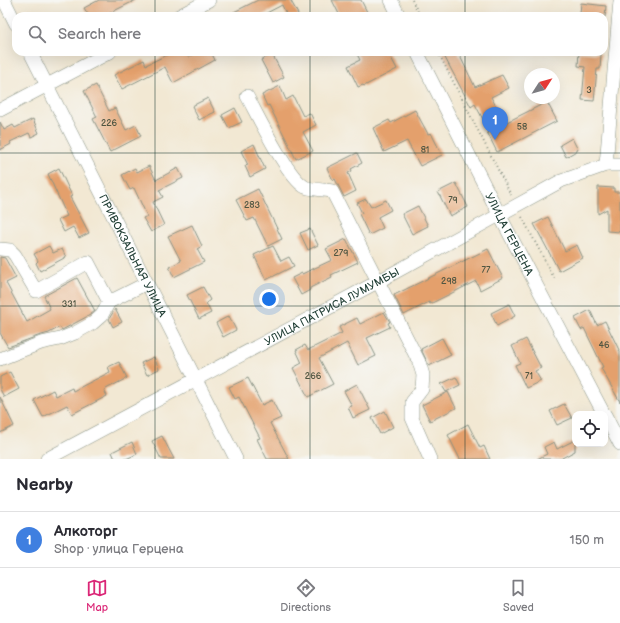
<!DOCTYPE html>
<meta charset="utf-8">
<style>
body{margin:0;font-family:"Balsamiq Sans",sans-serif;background:#f7f7f7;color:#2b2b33}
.controls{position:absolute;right:12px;bottom:12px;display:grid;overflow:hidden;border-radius:8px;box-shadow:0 4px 16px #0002}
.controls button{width:36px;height:36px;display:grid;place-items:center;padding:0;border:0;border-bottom:1px solid #e1e1e2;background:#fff;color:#2b2b33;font:20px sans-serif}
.compass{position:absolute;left:524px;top:68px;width:36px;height:36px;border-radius:50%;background:#fff;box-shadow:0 4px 16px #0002;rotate:54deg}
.you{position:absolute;left:269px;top:299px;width:14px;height:14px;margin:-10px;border:3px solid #fff;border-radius:50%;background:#1a73e8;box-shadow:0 0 0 6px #1a73e833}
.badge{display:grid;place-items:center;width:26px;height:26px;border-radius:50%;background:#db2777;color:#fff;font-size:13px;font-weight:700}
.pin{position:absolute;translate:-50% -33px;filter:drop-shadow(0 1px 2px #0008)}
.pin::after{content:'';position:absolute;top:21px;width:14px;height:12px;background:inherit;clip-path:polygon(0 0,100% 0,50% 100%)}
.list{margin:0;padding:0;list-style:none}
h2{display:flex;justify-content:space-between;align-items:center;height:52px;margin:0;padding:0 16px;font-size:17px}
h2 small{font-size:13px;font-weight:400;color:#7c7c81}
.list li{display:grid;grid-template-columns:26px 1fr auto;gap:12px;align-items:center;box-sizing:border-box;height:56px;padding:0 16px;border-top:1px solid #e1e1e2}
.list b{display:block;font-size:15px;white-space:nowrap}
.list p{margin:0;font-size:13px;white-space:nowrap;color:#7c7c81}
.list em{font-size:13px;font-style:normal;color:#7c7c81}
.icon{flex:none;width:22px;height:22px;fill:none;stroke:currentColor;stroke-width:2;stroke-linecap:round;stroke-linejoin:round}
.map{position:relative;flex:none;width:620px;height:459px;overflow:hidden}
.search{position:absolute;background:#fff;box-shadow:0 4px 16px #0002;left:12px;right:12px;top:12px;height:44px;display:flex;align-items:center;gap:10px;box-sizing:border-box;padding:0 14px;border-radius:12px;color:#7c7c81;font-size:15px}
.sheet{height:108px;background:#fff}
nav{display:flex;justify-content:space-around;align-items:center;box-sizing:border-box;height:56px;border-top:1px solid #e1e1e2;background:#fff;font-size:11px;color:#7c7c81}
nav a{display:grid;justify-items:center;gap:2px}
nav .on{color:#db2777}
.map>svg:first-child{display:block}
</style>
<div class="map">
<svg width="620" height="459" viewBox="0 0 620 459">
<rect width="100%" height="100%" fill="#f6f6f2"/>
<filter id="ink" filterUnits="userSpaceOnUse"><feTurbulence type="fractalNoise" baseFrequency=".025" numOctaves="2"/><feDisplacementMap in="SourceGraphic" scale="8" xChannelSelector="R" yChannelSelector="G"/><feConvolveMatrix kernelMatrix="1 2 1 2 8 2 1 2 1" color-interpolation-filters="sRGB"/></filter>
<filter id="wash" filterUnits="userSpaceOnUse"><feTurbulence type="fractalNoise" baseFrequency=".012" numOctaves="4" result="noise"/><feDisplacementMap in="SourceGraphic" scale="16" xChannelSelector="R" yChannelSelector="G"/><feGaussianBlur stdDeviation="0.9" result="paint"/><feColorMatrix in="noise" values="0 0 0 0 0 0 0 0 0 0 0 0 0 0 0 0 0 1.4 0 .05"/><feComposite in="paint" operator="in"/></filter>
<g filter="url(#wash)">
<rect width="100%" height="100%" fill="#f2e8d3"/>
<g id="blocks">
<g fill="#e4a06c">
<path d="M99,0H136L104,16H89L84,8Z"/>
<path d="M258,0H293L291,1L299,16H287L282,5L261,16H226Z"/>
<path d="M332,0H361L369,16H340Z"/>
<path d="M581,3L606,6L605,17L580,14Z"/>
<path d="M173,52H186L188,57L198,52H211L215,60L173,83L165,67L122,89L114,75L144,60L146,65Z"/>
<path d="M356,52H388L397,69L364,86L363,85L358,87L348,66L360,60Z"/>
<path d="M442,52H458L475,87L502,75L509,88L491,97L505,123L547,102L557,121L497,152L487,132L489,131L475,104L471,107Z"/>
<path d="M579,52L601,54L600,69H597L594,101L582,100L585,67L578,66Z"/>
<path d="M272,54L284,77L273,83L261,60Z"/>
<path d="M96,85L109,111L115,108L126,130L136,125L141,136L110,152L93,119L97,117L84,91Z"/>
<path d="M280,86L286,100L293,96L303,116L310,113L316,125L303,132L313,151L296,159L269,105L267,106L262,95Z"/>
<path d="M208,98L215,112L199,120L192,106Z"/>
<path d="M235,108L242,122L229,128L222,115Z"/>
<path d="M415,110L428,134L431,133L442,155L420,166L407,141L384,152L373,128L389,120L391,123Z"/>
<path d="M33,119L39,133L31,137L29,133L10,142L11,144L0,150V122L4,130L13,125L15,128Z"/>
<path d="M572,138L578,150L566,157L560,145Z"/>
<path d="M254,144L265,169L250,177L245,166L248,165L241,151Z"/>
<path d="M357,153L362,163L351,169L352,171L348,173L356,191L344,197L335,179L333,180L327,168Z"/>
<path d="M149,166L156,180L178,168L183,178L159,190L163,197L153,202L164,225L151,232L143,218L147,216L134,188L130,190L122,175L135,168L137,172Z"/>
<path d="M59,168L72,196L70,197L89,233L79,238L73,227L64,232L58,220L67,216L48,174Z"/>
<path d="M456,183L468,207L450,216L438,192Z"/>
<path d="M598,187L614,188V192H620V232L607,231V209L598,214Z"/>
<path d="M258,189L282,239L268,246L254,218L247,221L236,200Z"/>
<path d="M366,199L371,207L386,200L391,210L378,217L383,228L369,235L359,214L362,213L357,203Z"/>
<path d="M418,206L428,226L412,234L402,214Z"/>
<path d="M548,217L565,251L577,245L583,258L559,271L534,224Z"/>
<path d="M192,225L202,246L197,249L204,262L174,277L169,267L181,261L168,236Z"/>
<path d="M310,229L318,245L308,250L300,233Z"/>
<path d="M346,239L358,262L331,275L332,277L310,288V290L301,295L292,278L302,273V274L332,260L326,249Z"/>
<path d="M49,246L53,253L62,249L66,257L40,271L36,263L38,261L34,254Z"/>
<path d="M273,246L281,261L289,257L294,266L266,280L254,255Z"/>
<path d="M488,249L503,278L480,290L476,281L430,304L429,302L404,315L394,295Z"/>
<path d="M0,257L5,258L16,278L6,283L27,322L50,309L44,296L77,278L95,311L90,315L62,330L60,327L49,333L38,336L8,347L0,333Z"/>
<path d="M203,287L210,300L206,303L211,313L199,319L187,295Z"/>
<path d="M509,304L515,316L497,326L491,313Z"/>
<path d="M115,309L122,322L113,327L109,319Z"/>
<path d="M590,310L597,325L605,321L620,352V402L601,368L603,367L584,328L581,330L575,318Z"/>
<path d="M384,312L390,322L388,323L390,327L367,338L376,356L358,365L347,343L319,358L333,384L308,397L293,368L302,363L296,350L305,345L308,350L342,333L339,327L357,318L360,324Z"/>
<path d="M229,316L236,330L223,337L216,323Z"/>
<path d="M442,338L451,355L429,366L421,349Z"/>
<path d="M526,339L541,368L535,371L541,381L526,388L515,365L520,363L512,346Z"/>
<path d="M154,357L159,369L147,375L141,363Z"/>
<path d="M119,362L127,378L104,390L107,396L72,414L67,405L43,417L34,400L53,390L56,396L72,388L73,391L110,372L108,367Z"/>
<path d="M10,372L19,389L4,397L0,389V377Z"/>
<path d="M456,377L460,385L446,392L441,384Z"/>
<path d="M248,378L262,405L272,400L281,418L270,423L289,459H267L257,439L260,438L239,397L235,399L229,387Z"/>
<path d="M357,384L370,410L353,418L348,407L352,406L344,391Z"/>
<path d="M448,392L456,408L430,421L422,405Z"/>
<path d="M0,397L14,426L0,433Z"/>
<path d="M564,404L572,418L557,425L550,411Z"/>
<path d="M385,411L393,427L380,434L372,418Z"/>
<path d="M468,424L480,448L484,446L490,459H460L448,435Z"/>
<path d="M162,436L174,459H161L152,441Z"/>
<path d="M575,440V451L562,458V459H537L547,454L544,447L554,442L557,449Z"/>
<path d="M132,442L137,454L126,459H115L112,452Z"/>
</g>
</g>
</g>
<g filter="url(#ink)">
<use href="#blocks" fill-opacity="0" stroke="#889284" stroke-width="1"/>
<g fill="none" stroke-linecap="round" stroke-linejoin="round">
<defs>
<g id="minor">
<path d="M4,0L16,24"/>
<path d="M391,0L399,16"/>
<path d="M179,16L209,0"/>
<path id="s1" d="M30,52L236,459"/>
<path id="s2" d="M417,52L500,216L604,414"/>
<path d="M247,96C258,116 287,177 305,187C308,189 326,190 332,191L419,362L423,375L422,389L412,402V418L430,459"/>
<path d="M0,110L110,52"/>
<path d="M606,165L620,1"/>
<path d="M0,249L10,250L15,255L36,291L88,262L109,302L102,315L93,323L75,333L60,339L41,343L0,359"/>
<path d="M109,302L147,283"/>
<path d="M605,415L620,444"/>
<path id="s3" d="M47,459L379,281L561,181L606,165H620"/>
</g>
</defs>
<use href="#minor" stroke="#889284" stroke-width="14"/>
<g stroke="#889284" stroke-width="2" stroke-dasharray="1 3" stroke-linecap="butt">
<path d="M412,0L420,16"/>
<path d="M438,52L511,195"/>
<path d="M522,217L554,278"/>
</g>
<use href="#minor" stroke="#fff" stroke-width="13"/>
</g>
</g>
<path fill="none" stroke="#1f3d34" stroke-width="1" stroke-opacity="0.55" d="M155,0V16M310,0V16M465,0V16M155,52V459M310,52V459M465,52V459M0,153H620M0,306H620"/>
<g text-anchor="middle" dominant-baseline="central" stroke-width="3.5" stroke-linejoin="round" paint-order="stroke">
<g font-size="9" fill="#505642">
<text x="589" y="90">3</text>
<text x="109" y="123">226</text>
<text x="522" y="127">58</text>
<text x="425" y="150">81</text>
<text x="453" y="200">79</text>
<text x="252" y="205">283</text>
<text x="341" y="253">279</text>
<text x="486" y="270">77</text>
<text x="449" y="281">298</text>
<text x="69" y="304">331</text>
<text x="604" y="345">46</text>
<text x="313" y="376">266</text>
<text x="529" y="376">71</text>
</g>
<g font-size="11" fill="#1f3d34" stroke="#f6f6f2">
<text stroke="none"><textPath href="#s2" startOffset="204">УЛИЦА ГЕРЦЕНА</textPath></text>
<text stroke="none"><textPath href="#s1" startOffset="228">ПРИВОКЗАЛЬНАЯ УЛИЦА</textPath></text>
<text stroke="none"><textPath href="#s3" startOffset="323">УЛИЦА ПАТРИСА ЛУМУМБЫ</textPath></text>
</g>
</g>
</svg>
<div class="controls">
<button><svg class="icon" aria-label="locate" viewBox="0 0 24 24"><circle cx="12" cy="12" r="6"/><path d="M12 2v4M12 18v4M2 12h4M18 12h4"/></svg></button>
</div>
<svg class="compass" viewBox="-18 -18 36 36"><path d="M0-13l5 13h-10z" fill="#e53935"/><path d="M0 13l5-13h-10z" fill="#7c7c81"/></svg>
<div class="you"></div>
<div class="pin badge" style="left:495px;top:140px;background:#3f7fe0">1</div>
<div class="search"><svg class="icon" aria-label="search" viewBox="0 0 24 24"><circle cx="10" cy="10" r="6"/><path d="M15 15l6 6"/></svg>Search here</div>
</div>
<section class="sheet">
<h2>Nearby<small></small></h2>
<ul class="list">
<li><span class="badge" style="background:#3f7fe0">1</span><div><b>Алкоторг</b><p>Shop · улица Герцена</p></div><em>150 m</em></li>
</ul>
</section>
<nav>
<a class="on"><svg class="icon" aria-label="map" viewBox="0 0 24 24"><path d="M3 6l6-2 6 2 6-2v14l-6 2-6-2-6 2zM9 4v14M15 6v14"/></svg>Map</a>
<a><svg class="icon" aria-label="directions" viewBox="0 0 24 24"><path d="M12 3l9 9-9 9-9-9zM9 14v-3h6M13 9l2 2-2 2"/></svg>Directions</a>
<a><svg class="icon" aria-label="saved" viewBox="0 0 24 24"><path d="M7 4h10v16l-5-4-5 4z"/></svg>Saved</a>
</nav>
